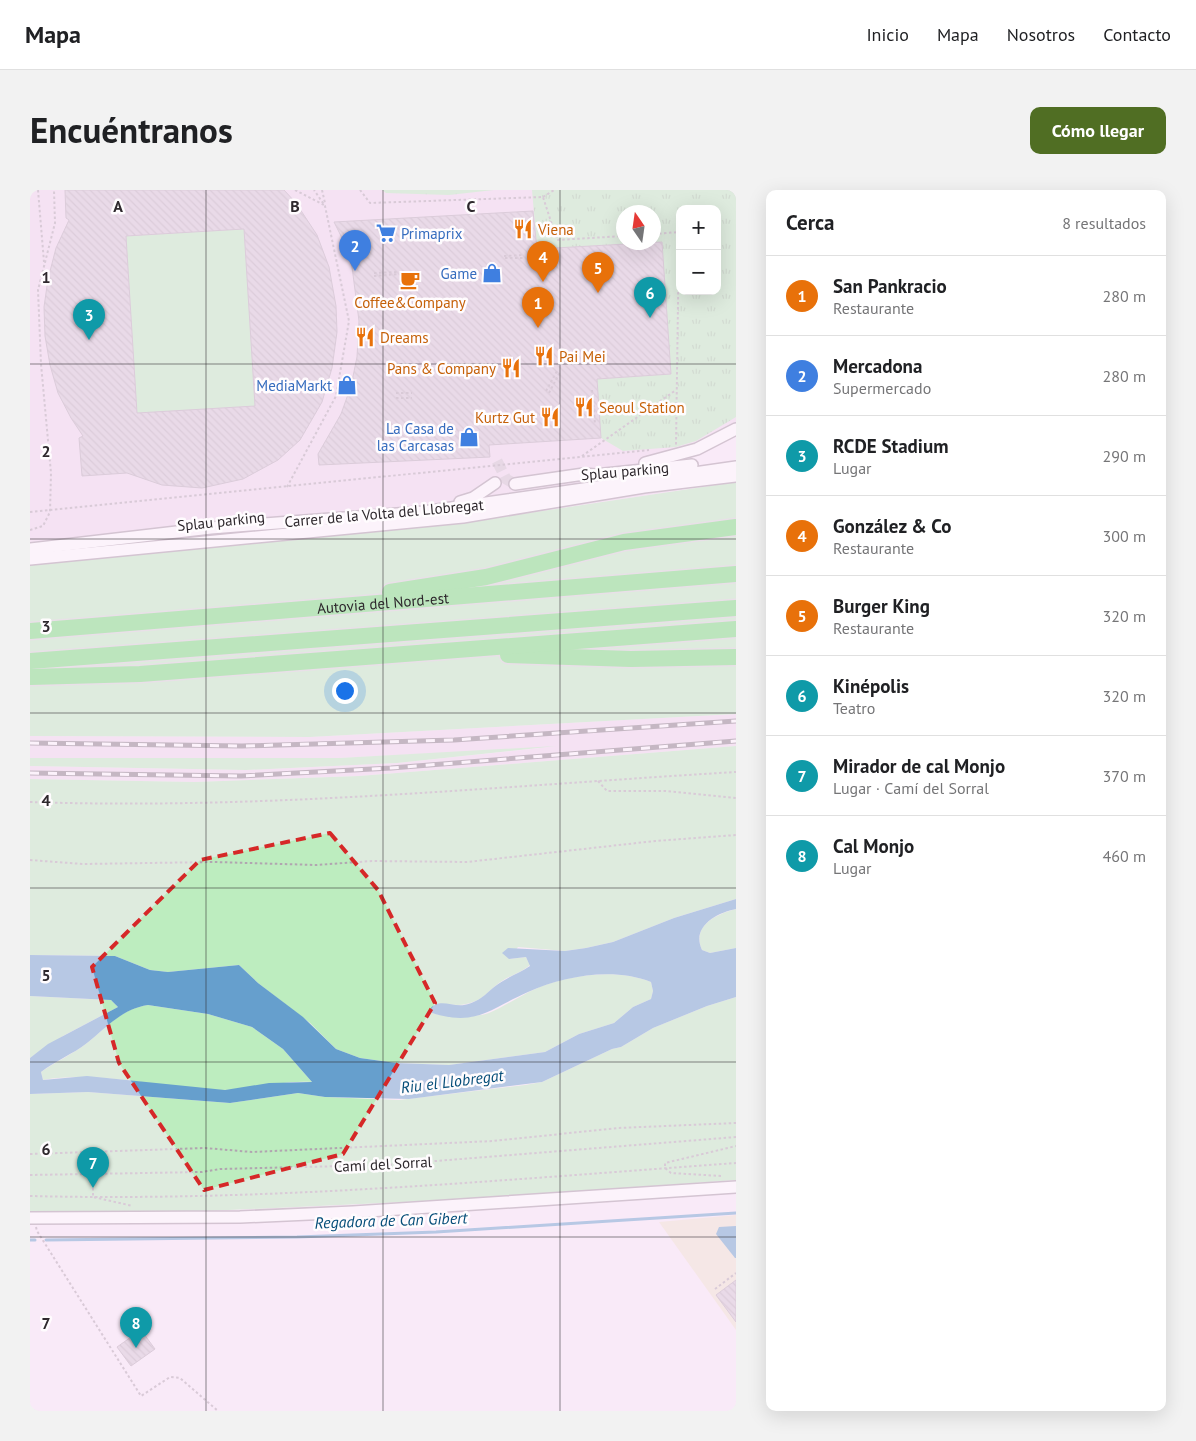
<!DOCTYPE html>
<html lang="es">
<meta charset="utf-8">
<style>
body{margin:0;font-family:"PT Sans",sans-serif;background:#f2f2f2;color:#202124}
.controls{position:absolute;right:15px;top:15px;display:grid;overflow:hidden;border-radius:10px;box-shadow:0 5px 20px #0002}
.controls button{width:45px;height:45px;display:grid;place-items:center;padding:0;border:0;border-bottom:1px solid #e0e0e0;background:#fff;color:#202124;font:25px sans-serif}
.compass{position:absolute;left:586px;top:15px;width:45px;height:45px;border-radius:50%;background:#fff;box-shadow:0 5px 20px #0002;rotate:347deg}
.you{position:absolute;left:314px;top:500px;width:18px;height:18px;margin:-12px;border:4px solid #fff;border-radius:50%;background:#1a73e8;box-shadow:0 0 0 8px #1a73e833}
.badge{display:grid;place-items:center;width:32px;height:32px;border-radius:50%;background:#506e23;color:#fff;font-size:16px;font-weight:700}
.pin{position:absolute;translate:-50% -41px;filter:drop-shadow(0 1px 2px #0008)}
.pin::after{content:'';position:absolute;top:26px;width:18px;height:15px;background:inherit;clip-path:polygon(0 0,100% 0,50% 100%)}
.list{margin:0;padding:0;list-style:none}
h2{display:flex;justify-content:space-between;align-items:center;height:65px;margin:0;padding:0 20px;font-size:21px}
h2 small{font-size:16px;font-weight:400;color:#757577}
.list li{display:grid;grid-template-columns:32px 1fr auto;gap:15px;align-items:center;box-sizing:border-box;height:80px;padding:0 20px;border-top:1px solid #e0e0e0}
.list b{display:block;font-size:19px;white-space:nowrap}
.list p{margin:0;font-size:16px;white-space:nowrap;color:#757577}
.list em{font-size:16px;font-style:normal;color:#757577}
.map{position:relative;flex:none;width:706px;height:1221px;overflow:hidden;border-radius:10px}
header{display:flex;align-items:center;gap:30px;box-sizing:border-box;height:70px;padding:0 25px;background:#fff;border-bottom:1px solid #e0e0e0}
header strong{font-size:24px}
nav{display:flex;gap:28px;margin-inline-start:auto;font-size:18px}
.intro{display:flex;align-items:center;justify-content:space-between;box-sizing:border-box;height:120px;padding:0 30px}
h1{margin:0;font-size:35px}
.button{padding:12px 22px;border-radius:10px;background:#506e23;color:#fff;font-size:18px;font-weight:700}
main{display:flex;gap:30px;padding:0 30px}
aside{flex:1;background:#fff;border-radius:10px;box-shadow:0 5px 20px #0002}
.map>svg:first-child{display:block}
</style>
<header>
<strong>Mapa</strong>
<nav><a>Inicio</a><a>Mapa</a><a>Nosotros</a><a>Contacto</a></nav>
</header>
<div class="intro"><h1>Encuéntranos</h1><a class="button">Cómo llegar</a></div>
<main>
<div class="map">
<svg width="706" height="1221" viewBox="0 0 706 1221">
<defs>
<pattern id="park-tufts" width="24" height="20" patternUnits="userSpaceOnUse" patternTransform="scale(1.25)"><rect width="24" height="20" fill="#bdedbf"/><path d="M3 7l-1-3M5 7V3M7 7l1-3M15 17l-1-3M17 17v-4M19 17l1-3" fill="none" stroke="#a3cba4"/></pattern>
<pattern id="building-back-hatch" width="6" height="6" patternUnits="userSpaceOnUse" patternTransform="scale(1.25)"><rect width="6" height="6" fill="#d6c7d5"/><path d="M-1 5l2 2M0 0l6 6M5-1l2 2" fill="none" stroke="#b8abb7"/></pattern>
</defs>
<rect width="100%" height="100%" fill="#f9eaf8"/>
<g fill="#efdaed" fill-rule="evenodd">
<path d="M0,0H706V246L648,271L652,300L432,333L0,375ZM650,19H687V101H650ZM594,22H624V52H594Z"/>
<path d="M706,524V556L329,586L165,592L0,589V576L216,580L367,573L511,558L309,568H0V546L280,547Z"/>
</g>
<path fill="#f0e4d0" d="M706,1025V1140L629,1032Z"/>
<g fill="#bdedbf">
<path d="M214,39L225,216L107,223L96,46Z"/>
<path d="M706,292V524L280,547L0,546V375L432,333Z"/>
<path d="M526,556L367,573L216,580L0,576V568H309Z"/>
<path d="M706,556V709L644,728L583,752L556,758L535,761L488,757L479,769L496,767L500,775C491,783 481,785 472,791C457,801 455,810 436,814C425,817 415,812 404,815L402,823C415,827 446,828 459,823C478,815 495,802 515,795C547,784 589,779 621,792L623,801L621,809L603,817L584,833L549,844L515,862L419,875L366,873L330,868L306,859L280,833L228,793L209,775L138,782L120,780L85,766L0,765V589L165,592L329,586Z"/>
<path d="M706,719V758L680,763L672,760C661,736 686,724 706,719Z"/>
<path d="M0,806L81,810L88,817L33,846L0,868Z"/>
<path d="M706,807V990L461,1008L113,1024L0,1021V904L58,902L200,913L268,903L295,907L369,910L495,895L512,892L582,859L591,857L623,838L677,816Z"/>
<path d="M118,815L178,824L222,837L253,859L282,892C251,890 222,900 191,900C132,899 72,880 13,890L11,882C25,872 43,864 57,853C77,837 91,819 118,815Z"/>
</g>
<g fill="url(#park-tufts)" fill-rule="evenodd">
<path d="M352,0H464L419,5L356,3Z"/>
<path d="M502,0H706V227L666,251L646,257L593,261L571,248L567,189L641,184L632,52L507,59ZM650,19H687V101H650ZM594,22H624V52H594Z"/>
</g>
<g fill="#669fcd" fill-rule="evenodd">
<path d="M706,709V719C686,723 661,737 672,760L680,763L706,758V807L677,816L623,838L591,857L582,859L512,892L379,909L295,907L268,903L200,913L58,902L0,904V868L18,854L88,817L81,810L0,806V765L85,766L120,780L138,782L209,775L228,793L273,827L306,859L330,868L366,873L419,875L515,862L549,844L584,833L603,817L621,809L623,801L621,792C583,777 534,786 498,802C461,818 447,837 402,823L401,818C409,808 423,817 434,815C454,811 457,800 473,791C482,785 492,782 500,776L496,767L479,769L472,763L478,758L535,761L556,758L583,752L644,728ZM118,815L178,824L222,837L253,859L282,892L239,893L195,900L57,886L13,890L11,882C25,871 43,864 57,853C77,837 92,819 118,815Z"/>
<path d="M706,1036V1068H705L686,1044L689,1037Z"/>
</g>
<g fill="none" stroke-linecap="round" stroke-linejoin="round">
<g stroke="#669fcd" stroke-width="3">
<path d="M0,1050H5"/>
<path d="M16,1050L267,1047L406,1042L706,1023"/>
</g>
</g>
<g fill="url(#building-back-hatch)" stroke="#b7a9b6" fill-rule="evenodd">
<path d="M35,0H254L266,13L287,45L299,77L306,116L307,142L302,178L292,212L270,250L248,270L213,289L172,298L132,295L97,283L52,286L49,248L53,246L41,228L28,203L20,175L15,146L14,117L18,89L26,58L39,30L36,28ZM214,39L225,216L107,223L96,46Z"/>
<path d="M503,21L507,59L632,52L641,184L567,189L571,248L459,255L460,267L289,275L288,264L311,224L321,196L327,167L329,131L322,77L316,56L304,32Z"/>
<path d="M706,1090V1132L686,1105Z"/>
<path d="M111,1140L125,1159L101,1176L87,1157Z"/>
</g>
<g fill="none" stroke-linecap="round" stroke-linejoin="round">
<path stroke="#d0c3cf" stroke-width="11" stroke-dasharray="11 5.5" stroke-linecap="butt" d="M467,271L476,289L485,294"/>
<defs>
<g id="minor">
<path d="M615,273L667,259L706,239"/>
<path d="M485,294L554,284L565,285L662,275"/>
<path d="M430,312L443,308L465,293"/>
<path d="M0,359L181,338L393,322L706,277"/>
<path d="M0,369L433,327L614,297L706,286"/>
<path d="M0,1028L210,1027L323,1022L706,997"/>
</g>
<g id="highway">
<path d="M360,402L456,387L594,352L706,337"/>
<path id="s1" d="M0,441L706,384"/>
<path d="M478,465L601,469L706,467"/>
<path d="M0,471L706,418"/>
<path d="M0,487L110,484L706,439"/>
</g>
</defs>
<use href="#minor" stroke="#a698a4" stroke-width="14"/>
<use href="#highway" stroke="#d5d4d5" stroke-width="19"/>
<g stroke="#b1a5b0" stroke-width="2" stroke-dasharray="2.5 2.5" stroke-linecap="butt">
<path d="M8,0L14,72"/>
<path d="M265,0L294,15"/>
<path d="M292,0L295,13"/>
<path d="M330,0L340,13L513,7L527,50L594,46"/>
<path d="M513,7L524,0"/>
<path d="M624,44L649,42L646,255"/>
<path d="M474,66L494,65"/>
<path d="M475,68H494"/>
<path d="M344,83L369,82"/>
<path d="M344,86L369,84"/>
<path d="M562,200L565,234"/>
<path d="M516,201L527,181"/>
<path d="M366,203H382"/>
<path d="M519,203L530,182"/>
<path d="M366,208H382"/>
<path d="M552,266L646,200"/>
<path d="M257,297L306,206L319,131L295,16L284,0"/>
<path d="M0,322L619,260"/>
<path d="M0,340L13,336L20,322L21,283L11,174L8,100L25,33L24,0"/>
<path d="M568,591L577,601H635L706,608"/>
<path d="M0,612C236,620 470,596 706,582"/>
<path d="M0,670L53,674L185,672L286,675L342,671L437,672L625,651L706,645"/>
<path d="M0,964L175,958L222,962L463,951L588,938L706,933"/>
<path d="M0,985L172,982L190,979L356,975L706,947"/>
<path d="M691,986L641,983L635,978V973L706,956"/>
<path d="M63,998V1007L103,1016"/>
<path d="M0,1006C236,1012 471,990 706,973"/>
<path d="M6,1037L7,1041L111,1206L140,1187L150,1188L188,1221"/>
<path d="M685,1099L706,1083"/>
</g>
<use href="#minor" stroke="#fff" stroke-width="11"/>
<use href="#highway" stroke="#71df75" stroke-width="16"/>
<defs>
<g id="rail">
<path d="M0,553L212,556L424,550L706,531"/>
<path d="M0,583L211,586L361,578L706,551"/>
</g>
</defs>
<use href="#rail" stroke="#857b84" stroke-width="5"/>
<use href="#rail" stroke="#fffcfe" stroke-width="3" stroke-dasharray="9" stroke-linecap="butt"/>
</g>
<path d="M0 0H706V1221H0ZM300,643L348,700L405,813L313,964L174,1000L89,873L62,777L170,670Z" fill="#f9eaf8" fill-opacity=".55" fill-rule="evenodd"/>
<path fill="none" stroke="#d62828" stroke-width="4" stroke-dasharray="10 6" stroke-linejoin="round" d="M300,643L348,700L405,813L313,964L174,1000L89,873L62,777L170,670Z"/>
<path fill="none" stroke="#2e282d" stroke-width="1" stroke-opacity="0.55" d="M176,0V1221M353,0V1221M530,0V1221M0,174H706M0,349H706M0,523H706M0,698H706M0,872H706M0,1047H706"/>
<defs>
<symbol id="restaurant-bare" viewBox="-9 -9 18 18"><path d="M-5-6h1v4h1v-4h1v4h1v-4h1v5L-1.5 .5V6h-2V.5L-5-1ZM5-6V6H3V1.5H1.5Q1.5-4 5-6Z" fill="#e8710a" stroke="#fffcfe" stroke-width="2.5" paint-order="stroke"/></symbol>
<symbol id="supermarket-bare" viewBox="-9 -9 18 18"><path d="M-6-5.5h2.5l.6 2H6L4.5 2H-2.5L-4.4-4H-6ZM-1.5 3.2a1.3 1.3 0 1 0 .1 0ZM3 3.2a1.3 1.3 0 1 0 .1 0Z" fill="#3f7fe0" stroke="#fffcfe" stroke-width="2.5" paint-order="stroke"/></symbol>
<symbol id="shop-bare" viewBox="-9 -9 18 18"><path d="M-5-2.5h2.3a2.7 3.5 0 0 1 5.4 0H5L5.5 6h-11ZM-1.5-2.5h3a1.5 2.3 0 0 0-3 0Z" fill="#3f7fe0" stroke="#fffcfe" stroke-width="2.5" paint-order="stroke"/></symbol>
<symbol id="cafe-bare" viewBox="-9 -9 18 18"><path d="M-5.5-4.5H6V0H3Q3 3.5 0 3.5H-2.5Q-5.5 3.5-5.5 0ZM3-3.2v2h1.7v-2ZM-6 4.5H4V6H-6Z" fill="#e8710a" stroke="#fffcfe" stroke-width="2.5" paint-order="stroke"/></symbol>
</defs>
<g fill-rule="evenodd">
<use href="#restaurant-bare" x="479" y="25" width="28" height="28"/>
<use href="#supermarket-bare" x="342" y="29" width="28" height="28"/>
<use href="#shop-bare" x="448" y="69" width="28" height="28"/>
<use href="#cafe-bare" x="366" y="76" width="28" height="28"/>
<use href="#restaurant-bare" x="321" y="133" width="28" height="28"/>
<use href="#restaurant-bare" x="500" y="152" width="28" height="28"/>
<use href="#restaurant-bare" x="467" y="164" width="28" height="28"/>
<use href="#shop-bare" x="303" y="181" width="28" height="28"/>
<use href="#restaurant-bare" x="540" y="203" width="28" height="28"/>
<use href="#restaurant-bare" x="506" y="213" width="28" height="28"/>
<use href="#shop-bare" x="425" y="233" width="28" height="28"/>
</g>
<g text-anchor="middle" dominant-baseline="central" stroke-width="5" stroke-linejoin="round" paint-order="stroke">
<g font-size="15" fill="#c56008" stroke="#fffcfe" text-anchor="start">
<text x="508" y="39">Viena</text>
<text x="380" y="112" text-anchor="middle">Coffee&amp;Company</text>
<text x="350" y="147">Dreams</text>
<text x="529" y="166">Pai Mei</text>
<text x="466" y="178" text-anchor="end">Pans &amp; Company</text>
<text x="569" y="217">Seoul Station</text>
<text x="505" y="227" text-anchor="end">Kurtz Gut</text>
</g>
<g font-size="15" fill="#366cbe" stroke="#fffcfe" text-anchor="end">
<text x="371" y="43" text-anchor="start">Primaprix</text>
<text x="447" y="83">Game</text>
<text x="302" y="195">MediaMarkt</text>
<text x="424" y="238">La Casa de<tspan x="424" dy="17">las Carcasas</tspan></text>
</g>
<g font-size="15" fill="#2e282d" stroke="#fffcfe">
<text transform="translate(595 281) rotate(-5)">Splau parking</text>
<text transform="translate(354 323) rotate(-5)">Carrer de la Volta del Llobregat</text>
<text transform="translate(191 331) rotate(-6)">Splau parking</text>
<text stroke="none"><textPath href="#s1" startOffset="354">Autovia del Nord-est</textPath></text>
<text transform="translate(353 974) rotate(-3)">Camí del Sorral</text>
</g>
<g font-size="16" font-style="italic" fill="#054d78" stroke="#fffcfe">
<text transform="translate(422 891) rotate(-7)">Riu el Llobregat</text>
<text transform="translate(361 1030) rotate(-2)">Regadora de Can Gibert</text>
</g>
</g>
<g font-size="16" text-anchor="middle" font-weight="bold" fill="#2e282d" stroke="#fffcfe" stroke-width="5" stroke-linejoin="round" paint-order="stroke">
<text x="88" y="22">A</text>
<text x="265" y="22">B</text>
<text x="441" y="22">C</text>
<text x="16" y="93">1</text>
<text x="16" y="267">2</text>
<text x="16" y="442">3</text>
<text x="16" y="616">4</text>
<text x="16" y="791">5</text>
<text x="16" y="965">6</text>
<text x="16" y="1139">7</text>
</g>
</svg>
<div class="controls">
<button>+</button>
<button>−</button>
</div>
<svg class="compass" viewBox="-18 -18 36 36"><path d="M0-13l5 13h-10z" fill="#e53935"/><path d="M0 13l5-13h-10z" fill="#757577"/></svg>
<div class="you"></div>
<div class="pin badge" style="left:508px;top:138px;background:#e8710a">1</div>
<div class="pin badge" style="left:325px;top:81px;background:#3f7fe0">2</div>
<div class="pin badge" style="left:59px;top:150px;background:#0f9aa8">3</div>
<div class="pin badge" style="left:513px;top:92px;background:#e8710a">4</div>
<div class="pin badge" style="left:568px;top:103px;background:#e8710a">5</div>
<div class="pin badge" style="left:620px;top:128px;background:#0f9aa8">6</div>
<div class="pin badge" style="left:63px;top:998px;background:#0f9aa8">7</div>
<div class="pin badge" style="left:106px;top:1158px;background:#0f9aa8">8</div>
</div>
<aside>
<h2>Cerca<small>8 resultados</small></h2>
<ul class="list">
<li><span class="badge" style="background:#e8710a">1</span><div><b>San Pankracio</b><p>Restaurante</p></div><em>280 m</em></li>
<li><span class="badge" style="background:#3f7fe0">2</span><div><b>Mercadona</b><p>Supermercado</p></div><em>280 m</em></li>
<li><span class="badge" style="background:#0f9aa8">3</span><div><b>RCDE Stadium</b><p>Lugar</p></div><em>290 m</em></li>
<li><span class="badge" style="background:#e8710a">4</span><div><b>González &amp; Co</b><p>Restaurante</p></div><em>300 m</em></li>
<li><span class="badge" style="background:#e8710a">5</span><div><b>Burger King</b><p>Restaurante</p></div><em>320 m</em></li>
<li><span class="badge" style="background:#0f9aa8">6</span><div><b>Kinépolis</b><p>Teatro</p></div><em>320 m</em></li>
<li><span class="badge" style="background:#0f9aa8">7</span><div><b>Mirador de cal Monjo</b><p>Lugar · Camí del Sorral</p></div><em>370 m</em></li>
<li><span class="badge" style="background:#0f9aa8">8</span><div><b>Cal Monjo</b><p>Lugar</p></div><em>460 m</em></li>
</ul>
</aside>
</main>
